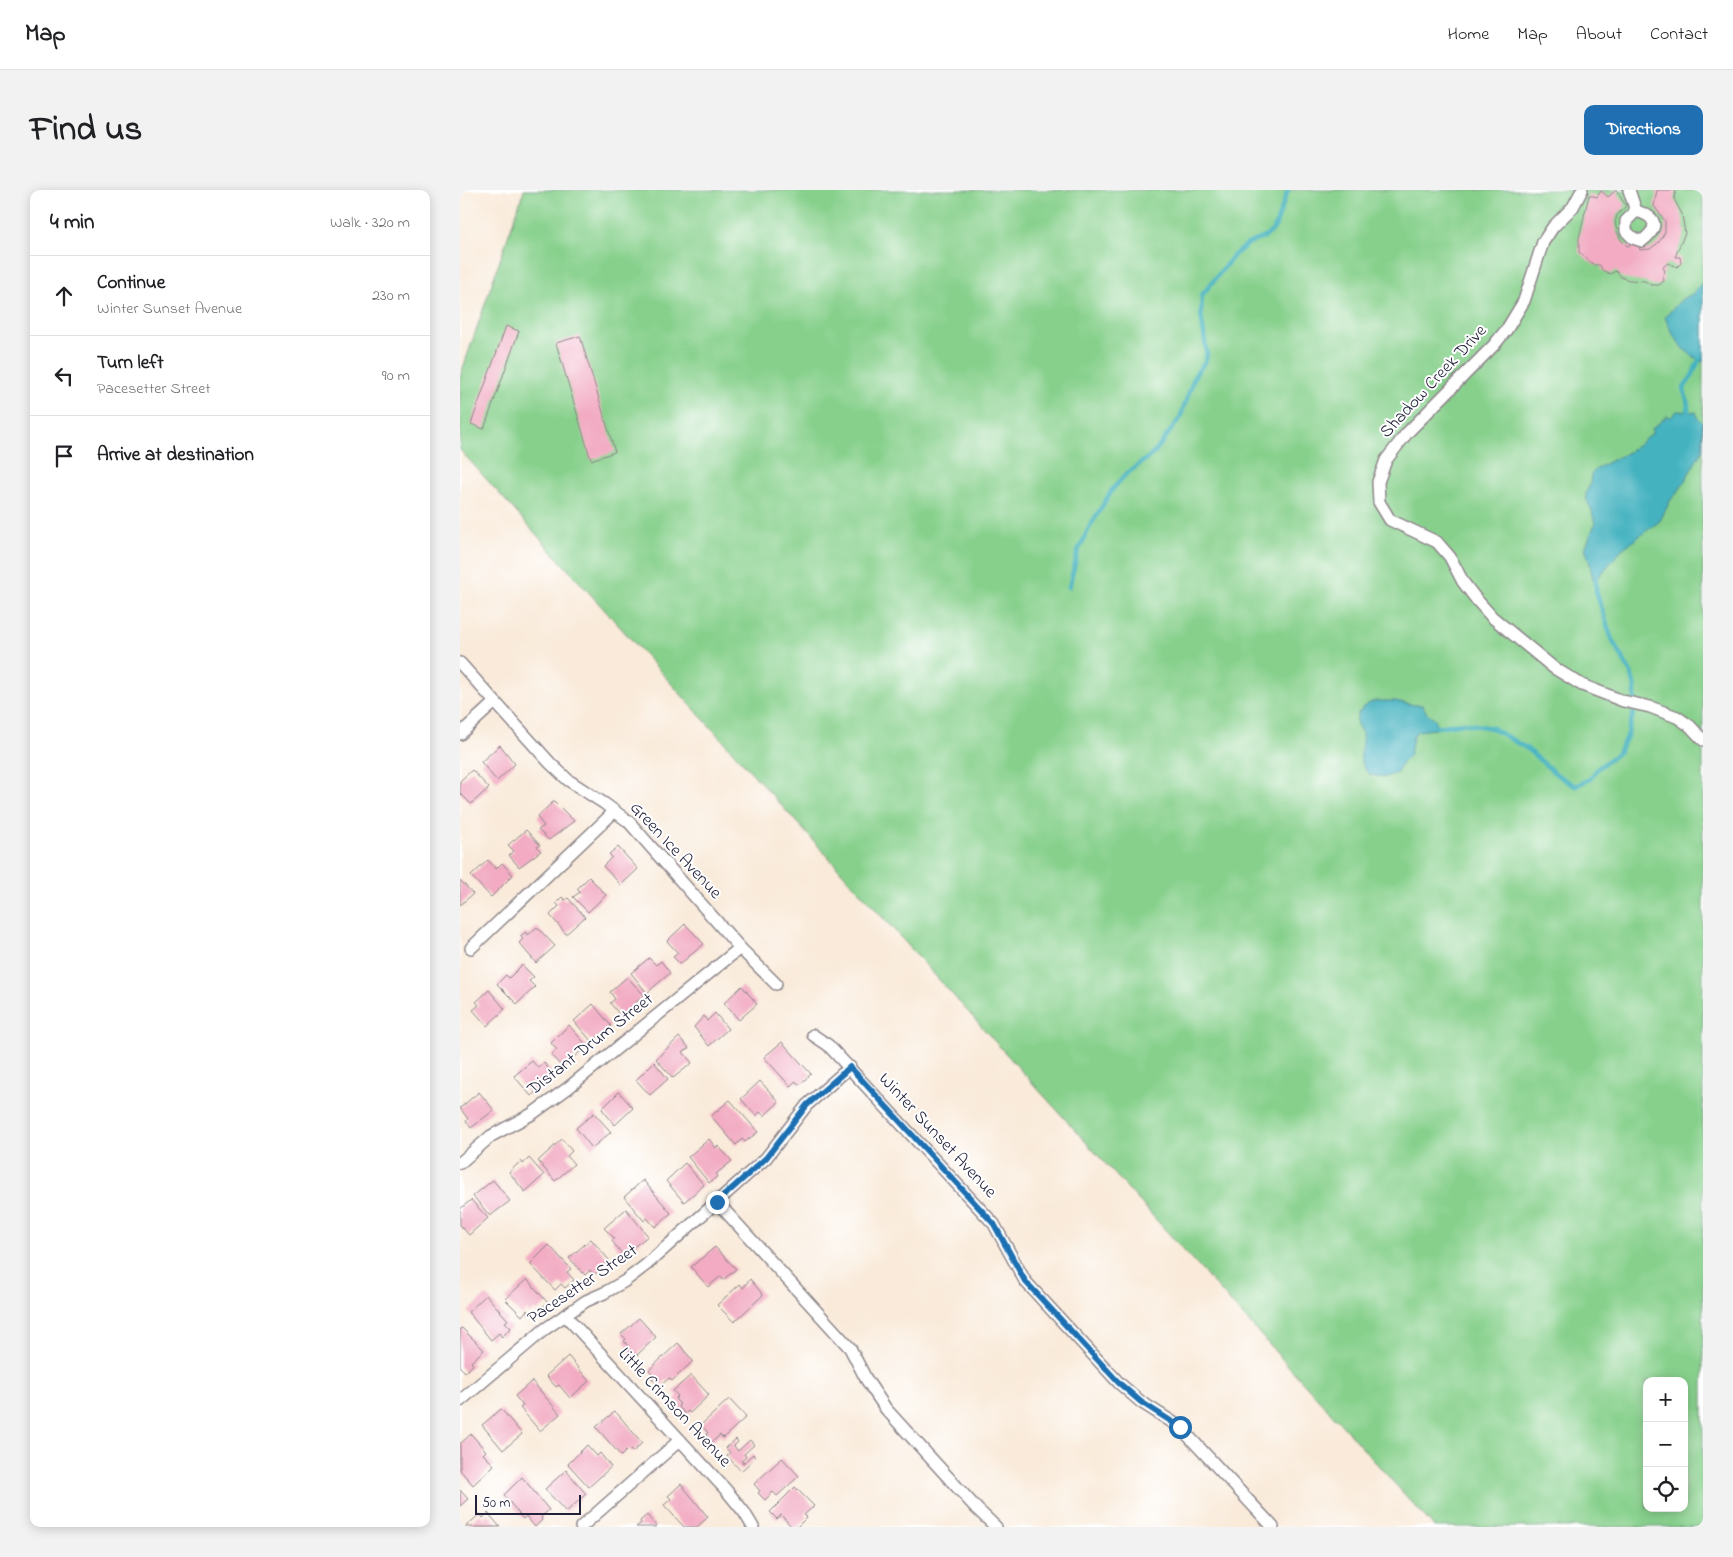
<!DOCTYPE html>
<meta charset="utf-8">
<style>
body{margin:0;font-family:"Indie Flower",sans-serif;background:#f2f2f2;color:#202124}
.controls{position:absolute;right:15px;bottom:15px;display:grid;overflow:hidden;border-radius:10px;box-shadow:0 2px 12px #0003}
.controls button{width:45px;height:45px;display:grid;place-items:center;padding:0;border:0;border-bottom:1px solid #e0e0e0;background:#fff;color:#202124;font:25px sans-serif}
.scale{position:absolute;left:15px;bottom:12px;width:106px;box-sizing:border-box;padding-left:5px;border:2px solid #22223b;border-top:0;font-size:14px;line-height:18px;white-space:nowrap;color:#22223b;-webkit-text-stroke:4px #fff;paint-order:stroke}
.stop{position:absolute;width:15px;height:15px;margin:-11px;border:4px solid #1f6fb2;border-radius:50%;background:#fff}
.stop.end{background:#1f6fb2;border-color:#fff;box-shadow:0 1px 5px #0008}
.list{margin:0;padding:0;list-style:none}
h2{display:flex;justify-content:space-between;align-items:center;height:65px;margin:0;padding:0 20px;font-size:21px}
h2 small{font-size:16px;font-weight:400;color:#757577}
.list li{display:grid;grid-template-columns:32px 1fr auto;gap:15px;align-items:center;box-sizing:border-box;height:80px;padding:0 20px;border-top:1px solid #e0e0e0}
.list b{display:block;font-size:19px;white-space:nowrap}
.list p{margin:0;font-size:16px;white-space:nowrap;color:#757577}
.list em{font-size:16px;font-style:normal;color:#757577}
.icon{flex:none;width:28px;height:28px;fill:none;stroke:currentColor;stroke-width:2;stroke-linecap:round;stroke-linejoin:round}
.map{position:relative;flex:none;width:1243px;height:1337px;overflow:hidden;border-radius:10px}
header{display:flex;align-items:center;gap:30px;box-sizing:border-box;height:70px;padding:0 25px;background:#fff;border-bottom:1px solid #e0e0e0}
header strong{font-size:24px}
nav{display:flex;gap:28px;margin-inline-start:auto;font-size:18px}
.intro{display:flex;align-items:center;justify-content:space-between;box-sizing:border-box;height:120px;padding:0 30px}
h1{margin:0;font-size:35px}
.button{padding:12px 22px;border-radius:10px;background:#1f6fb2;color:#fff;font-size:18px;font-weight:700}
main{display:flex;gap:30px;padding:0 30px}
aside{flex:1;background:#fff;border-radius:10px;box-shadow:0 2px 12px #0003}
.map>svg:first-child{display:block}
</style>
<header>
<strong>Map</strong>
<nav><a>Home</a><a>Map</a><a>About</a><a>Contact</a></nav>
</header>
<div class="intro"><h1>Find us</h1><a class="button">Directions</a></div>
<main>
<aside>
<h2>4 min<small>Walk · 320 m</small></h2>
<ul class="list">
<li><svg class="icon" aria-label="ahead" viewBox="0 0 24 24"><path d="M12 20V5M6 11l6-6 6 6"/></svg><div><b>Continue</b><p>Winter Sunset Avenue</p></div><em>230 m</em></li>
<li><svg class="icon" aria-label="left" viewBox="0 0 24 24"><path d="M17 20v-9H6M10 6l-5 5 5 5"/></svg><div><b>Turn left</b><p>Pacesetter Street</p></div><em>90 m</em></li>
<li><svg class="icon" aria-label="arrive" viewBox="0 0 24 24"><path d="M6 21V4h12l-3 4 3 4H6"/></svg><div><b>Arrive at destination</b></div></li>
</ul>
</aside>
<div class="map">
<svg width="1243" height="1337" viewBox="0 0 1243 1337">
<rect width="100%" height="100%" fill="#fff"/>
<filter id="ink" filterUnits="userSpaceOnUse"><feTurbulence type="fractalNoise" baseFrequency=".02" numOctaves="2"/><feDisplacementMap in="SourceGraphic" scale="10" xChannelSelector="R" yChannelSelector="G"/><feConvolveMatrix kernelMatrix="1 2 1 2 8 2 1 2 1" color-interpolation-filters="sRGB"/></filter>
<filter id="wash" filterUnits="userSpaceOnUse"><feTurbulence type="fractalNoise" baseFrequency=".0096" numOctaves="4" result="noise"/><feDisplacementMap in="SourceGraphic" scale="20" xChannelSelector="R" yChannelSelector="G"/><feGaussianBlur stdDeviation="1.12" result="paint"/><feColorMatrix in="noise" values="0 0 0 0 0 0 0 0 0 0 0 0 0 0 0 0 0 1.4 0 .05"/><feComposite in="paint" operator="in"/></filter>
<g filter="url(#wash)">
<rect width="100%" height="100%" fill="#f9ead9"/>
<path fill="#87d08c" stroke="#547964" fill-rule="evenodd" d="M64,0H1243V1337H974L0,260V187ZM1187,1191H1224V1318H1187Z"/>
<g fill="#44b2c0" stroke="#336a7e">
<path d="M1243,91V172C1224,164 1212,146 1205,127L1222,109L1234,103Z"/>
<path d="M1217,221L1236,222L1238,228L1242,232L1243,259L1220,299L1210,311L1200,331L1162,359L1136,390L1133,389L1129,370L1125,358L1135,334L1132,321L1126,308V302L1130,295L1131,284C1142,273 1157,269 1170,261C1178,256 1184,249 1192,244V239L1207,226L1211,227Z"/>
<path d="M915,511H935L954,515H963L966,522C973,529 978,526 976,539L957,541L953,547L950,565L942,573L937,583L925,587L910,585C894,567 904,563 902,544C901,540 898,538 897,534C894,522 906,514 915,511Z"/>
</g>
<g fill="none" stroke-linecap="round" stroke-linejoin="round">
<g stroke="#44b2c0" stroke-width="4.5">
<path d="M1228,221C1229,212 1225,207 1224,198L1232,186L1239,170"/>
<path d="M1136,390V401L1152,450L1171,483L1175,497V509"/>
<path d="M609,397L618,361L629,338L652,300L665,285L694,263L720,228L735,185L745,172L747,165L741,124L742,105L774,65L789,53L803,48L810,43L815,37L828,0"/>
<path d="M977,537L1003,533L1032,538L1066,558L1096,584L1115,596L1130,589L1138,578L1157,564L1167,547L1173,524"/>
</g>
</g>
<g id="blocks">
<g fill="#f2abc2">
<path d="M1156,0L1166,16L1157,25L1155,32L1157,42L1161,50L1167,56L1174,54L1179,56L1180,60L1190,59L1199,52L1205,42V31L1194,16L1197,0H1216L1214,9L1222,24L1225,43L1215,67H1220L1221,73L1217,77L1208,73L1203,77L1205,81L1203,85L1204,91L1199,95H1191L1185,91L1169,90L1161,87L1156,81L1150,84L1142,80L1140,75H1134L1119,62V48L1129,5L1137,7L1141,1L1148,7Z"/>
<path d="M46,136L59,141L24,239L11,234Z"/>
<path d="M120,146L155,262L131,270L96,153Z"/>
<path d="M40,555L55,574L37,591L21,572Z"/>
<path d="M12,580L29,598L11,614L0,603V591Z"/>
<path d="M94,611L114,631L89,650L78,640L84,636L77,627Z"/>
<path d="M66,640L80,655L77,657L81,661L59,677L49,665L54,661L48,655Z"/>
<path d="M158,657L178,679L161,695L143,676L152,667L149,664Z"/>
<path d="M28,670L36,679L42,673L53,685L31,707L11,686Z"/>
<path d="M129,687L146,705L128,722L113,707L120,702L117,699Z"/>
<path d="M0,690L13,704L0,715Z"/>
<path d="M102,707L105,710L108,708L125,727L106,744L90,725L99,716L96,713Z"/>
<path d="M225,734L244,754L220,774L213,767L218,763L207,751Z"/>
<path d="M77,737L95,756L76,773L59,753L63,749L60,746L66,742L68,745Z"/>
<path d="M189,768L196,775L201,771L210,783L187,803L171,783Z"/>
<path d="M62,775L74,787L69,791L75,797L57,814L37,794L46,785L49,788Z"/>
<path d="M167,787L184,805L161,826L150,813L155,809L150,802Z"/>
<path d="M282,796L297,814L279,830L264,813Z"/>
<path d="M29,800L45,819L27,836L13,820L19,815L16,812Z"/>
<path d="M133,814L151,836L132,852L114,831Z"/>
<path d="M255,823L268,839L249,856L234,837L244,826L247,831Z"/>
<path d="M109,835L127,856L102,877L91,865L97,860L91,853Z"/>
<path d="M219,847L229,858L223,862L232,873L213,888L196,869Z"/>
<path d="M322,852L351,884L339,895L336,891L330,896L304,867Z"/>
<path d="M72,871L78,878L84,873L95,886L71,906L54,886Z"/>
<path d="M194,872L208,889L190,905L176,890Z"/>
<path d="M300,891L319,912L304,926L300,922L296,926L281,909Z"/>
<path d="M19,902L34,920L11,938L6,931L8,929L0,918Z"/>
<path d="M159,902L173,918L155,935L142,919Z"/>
<path d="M270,910L298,942L285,952L282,949L276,955L251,926Z"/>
<path d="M134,923L151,942L132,958L116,938Z"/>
<path d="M102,949L112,961L107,966L114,974L95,991L78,971Z"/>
<path d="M249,949L256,958L258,956L272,971L256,984L258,986L249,993L228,967Z"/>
<path d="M69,968L84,985L65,1002L49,982L61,971L63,974Z"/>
<path d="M225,973L244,995L224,1012L206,991Z"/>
<path d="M33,990L50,1011L30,1026L13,1006Z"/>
<path d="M183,990L211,1023L195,1037L187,1028L184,1031L164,1007Z"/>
<path d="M11,1010L28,1028L9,1045L0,1035V1019Z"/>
<path d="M166,1019L188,1046L163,1065L152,1051L154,1048L144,1038Z"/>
<path d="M131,1049L149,1070L134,1085L130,1080L125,1085L109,1068Z"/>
<path d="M89,1055L111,1079L107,1082L114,1090L105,1098L101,1094L95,1100L70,1074Z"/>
<path d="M255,1057L276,1079L263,1090L261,1086L248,1097L231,1077Z"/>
<path d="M67,1089L88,1113L77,1121L74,1120L69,1124L67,1120L62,1126L45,1109Z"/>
<path d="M290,1089L303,1105L274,1132L257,1115L280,1094L283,1098Z"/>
<path d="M26,1105L48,1130L45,1132L51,1138L42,1147L39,1143L31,1150L8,1122Z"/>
<path d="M179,1128L196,1147L177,1165L175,1164L173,1165L167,1158L169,1157L164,1151L166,1149L161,1144Z"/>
<path d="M2,1138L24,1160L11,1172L13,1175L5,1182L0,1177V1139Z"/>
<path d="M218,1153L233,1171L212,1191L209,1188L200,1196L191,1188L194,1185L189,1180Z"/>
<path d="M108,1166L129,1191L110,1208L99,1195L96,1197L86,1186Z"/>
<path d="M231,1185L249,1205L230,1223L228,1221L225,1224L218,1216L220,1214L215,1209L218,1206L213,1201Z"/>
<path d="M72,1191L100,1224L80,1241L60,1218L63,1216L55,1206Z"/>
<path d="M269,1209L286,1227L263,1248L260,1245L252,1252L246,1245L248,1243L241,1235Z"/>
<path d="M41,1219L62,1244L43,1260L22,1235Z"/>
<path d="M155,1221L182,1253L173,1262L168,1259L161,1266L136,1237Z"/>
<path d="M11,1244L26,1261L23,1264L34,1275L13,1295L0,1280V1254Z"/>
<path d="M276,1249L278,1252L274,1256L278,1261L290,1250L294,1255L284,1264L286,1267L281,1271L283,1273L293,1264L295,1268L281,1281L267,1266L270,1263L266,1258Z"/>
<path d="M127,1255L137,1266L140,1263L151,1277L129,1297L108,1274Z"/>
<path d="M322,1268L339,1286L317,1306L313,1302L305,1310L298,1303L300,1301L294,1294Z"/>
<path d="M106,1280L126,1304L106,1322L85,1299Z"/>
<path d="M62,1287L89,1320L81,1327L82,1330L75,1337L66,1326L63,1329L44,1305Z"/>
<path d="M221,1294L248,1327L237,1337H224L204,1315L211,1309L208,1306Z"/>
<path d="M335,1297L354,1316L344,1325L347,1327L337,1337H332L321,1325L317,1329L310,1322Z"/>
<path d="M0,1300L8,1309L0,1316Z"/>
<path d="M28,1323L40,1337H5L20,1324L23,1328Z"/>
<path d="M187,1325L197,1337H176L181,1333L180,1331Z"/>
</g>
</g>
</g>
<g filter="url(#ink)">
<use href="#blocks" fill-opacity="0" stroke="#8e868a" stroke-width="1"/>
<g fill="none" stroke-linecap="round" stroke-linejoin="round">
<defs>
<g id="street">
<path d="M1122,0L1113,17L1093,37L1083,52L1064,111L1047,139L1034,155L947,243L926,270L918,292L919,312L930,330L977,352L990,367L1003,392L1016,409L1032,427L1094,478L1122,495L1163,511L1190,517L1217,527L1230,536L1243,550"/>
<path d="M1169,0L1176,21"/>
<path d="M1176,21C1197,27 1200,37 1182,51L1173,48L1166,41V31Z"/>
<path d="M0,473L90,573L108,590L145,614L169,632L280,758L316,794"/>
<path d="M0,544L35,512"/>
<path d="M11,758L155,621"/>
<path d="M353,845L368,855L534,1034L565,1091L659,1193L681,1212L720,1237L813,1337"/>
<path d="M0,973L31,946L72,924L108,898L280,758"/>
<path d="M257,1012L390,1158L406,1189L426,1219L517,1319L536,1337"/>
<path d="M105,1125L266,1300L284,1322L293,1337"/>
<path d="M0,1211L85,1139L126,1111L144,1103L165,1091L186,1075L306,968L347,915L390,877"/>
<path d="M121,1337L220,1250"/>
</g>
</defs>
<use href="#street" stroke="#8e868a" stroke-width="14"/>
<use href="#street" stroke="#fff" stroke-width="11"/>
</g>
</g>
<g fill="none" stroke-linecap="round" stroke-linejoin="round" filter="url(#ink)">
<path stroke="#1f6fb2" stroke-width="6" d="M257,1012L306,968L347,915L390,877L534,1034L565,1091L659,1193L681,1212L720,1237"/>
</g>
<g text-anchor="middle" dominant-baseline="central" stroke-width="4" stroke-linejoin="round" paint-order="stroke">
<g font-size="18" fill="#22223b" stroke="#fff">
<text transform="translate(974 192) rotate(-47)">Shadow Creek Drive</text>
<text transform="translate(215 661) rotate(47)">Green Ice Avenue</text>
<text transform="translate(131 855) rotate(-38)">Distant Drum Street</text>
<text transform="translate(477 946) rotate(47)">Winter Sunset Avenue</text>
<text transform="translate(123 1095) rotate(-34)">Pacesetter Street</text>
<text transform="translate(214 1218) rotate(47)">Little Crimson Avenue</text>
</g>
</g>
</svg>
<div class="controls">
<button>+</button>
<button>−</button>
<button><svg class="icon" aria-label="locate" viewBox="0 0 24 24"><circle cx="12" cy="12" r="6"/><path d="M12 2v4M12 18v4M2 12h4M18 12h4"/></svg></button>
</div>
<div class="scale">50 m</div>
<div class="stop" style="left:720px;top:1237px"></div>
<div class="stop end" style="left:257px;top:1012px"></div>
</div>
</main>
